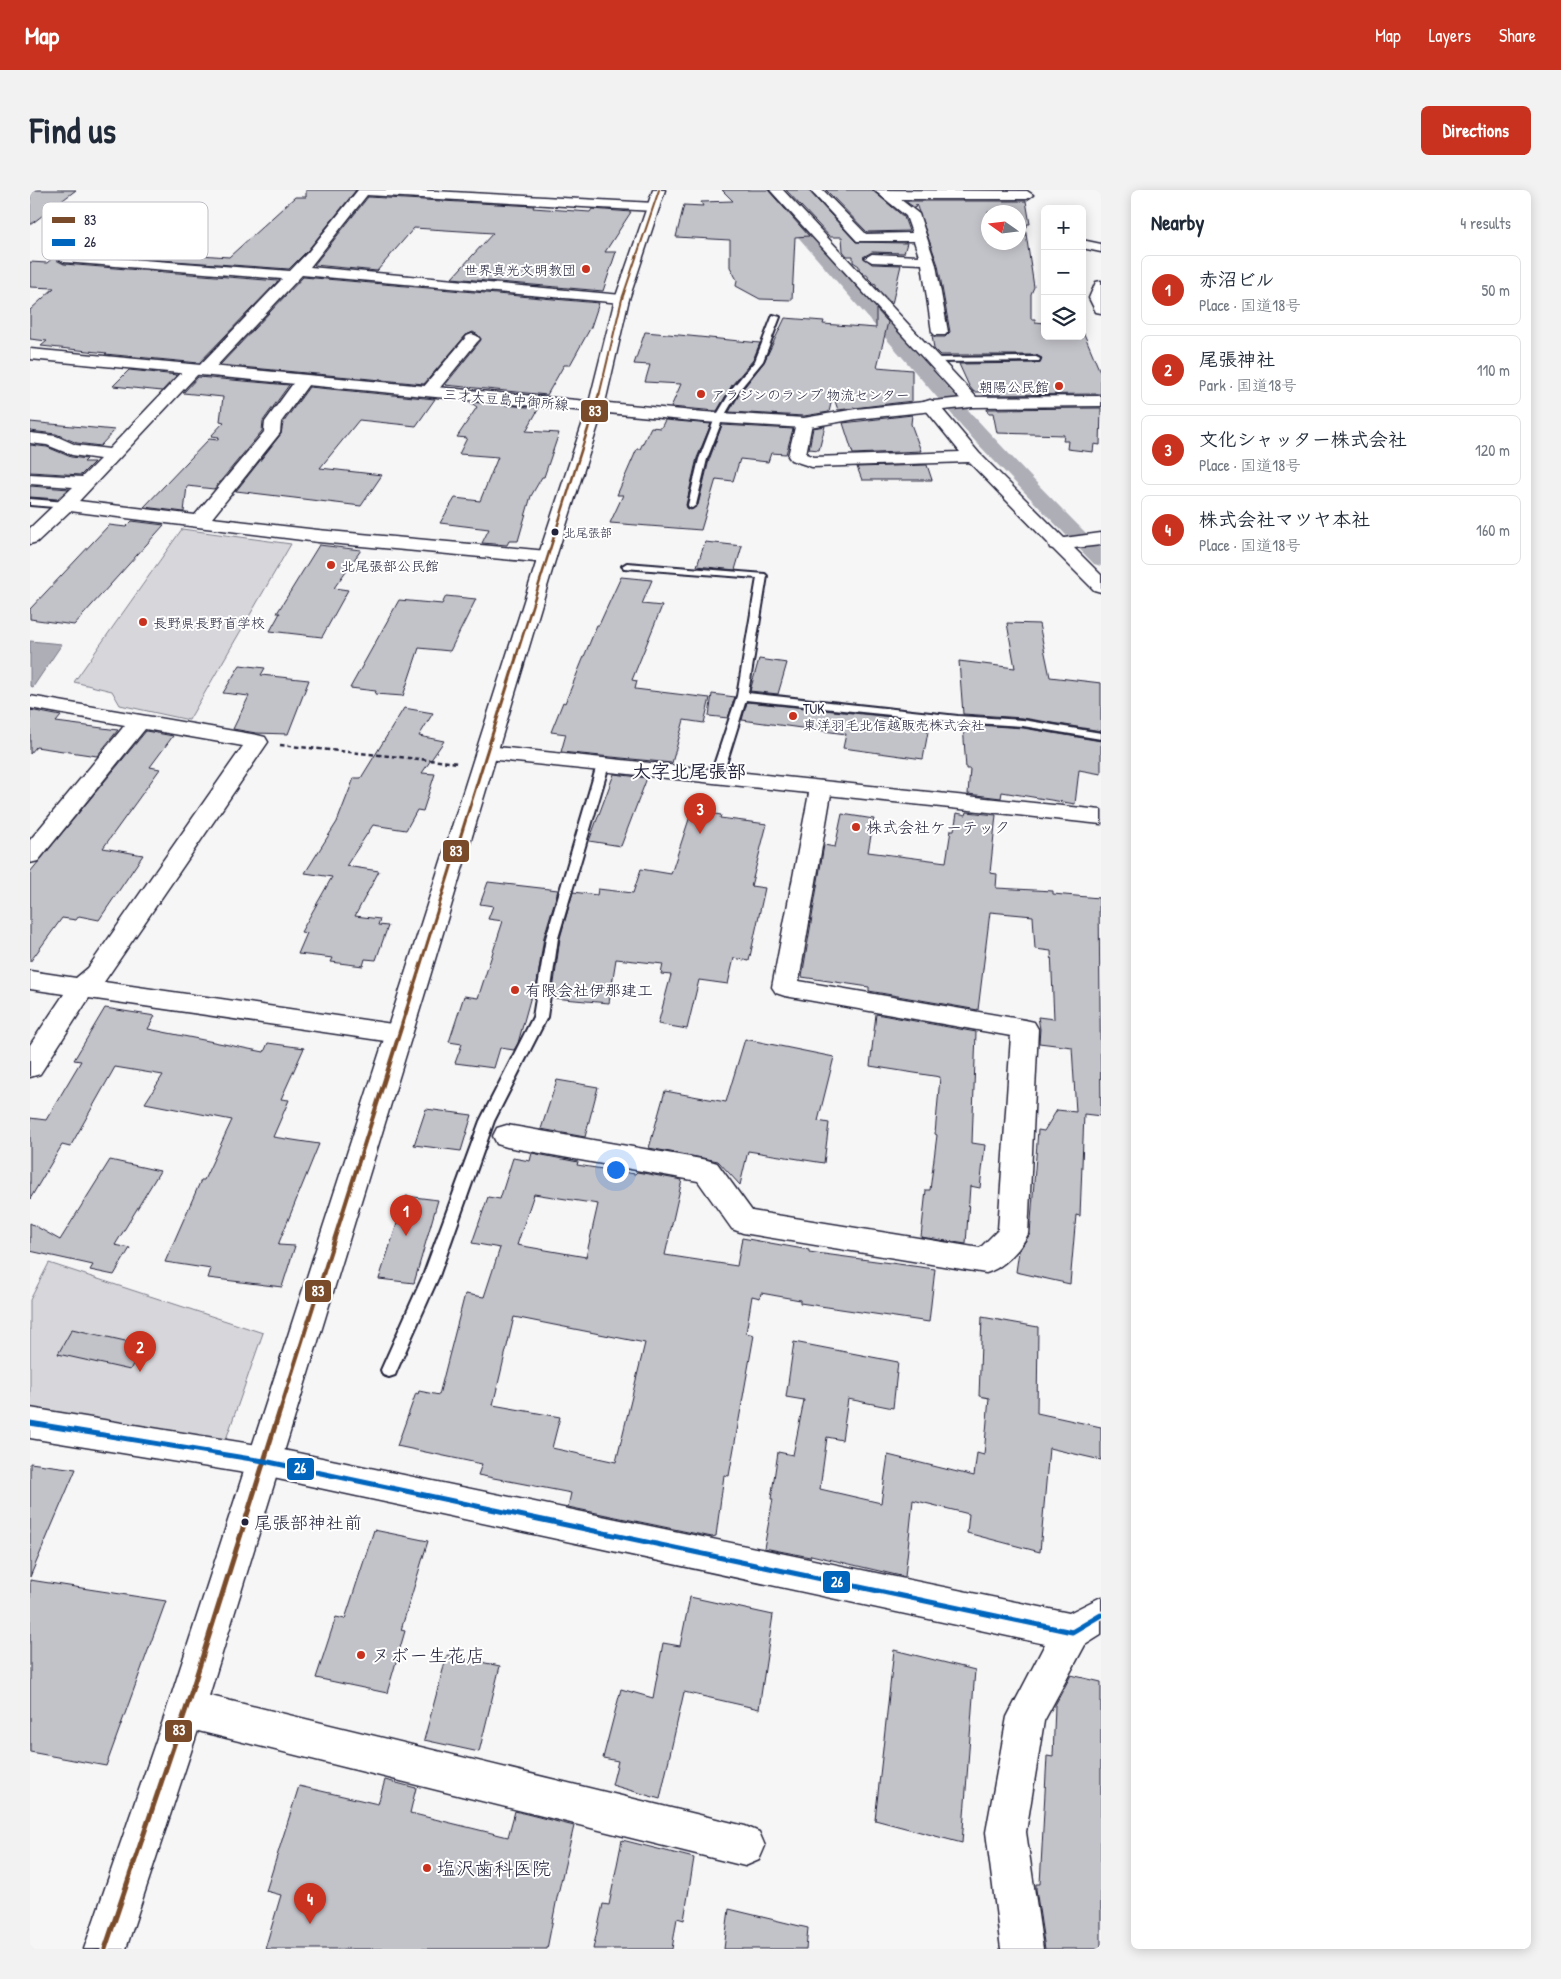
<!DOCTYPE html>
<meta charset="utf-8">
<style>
body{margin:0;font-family:"Patrick Hand","Klee One",sans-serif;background:#f2f2f3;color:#1f2937}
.controls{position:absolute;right:15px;top:15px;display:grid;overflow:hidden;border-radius:8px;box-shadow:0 2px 12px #0003}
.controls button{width:45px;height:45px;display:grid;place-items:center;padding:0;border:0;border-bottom:1px solid #e0e1e3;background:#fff;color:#1f2937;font:25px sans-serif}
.compass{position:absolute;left:951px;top:15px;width:45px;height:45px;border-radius:50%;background:#fff;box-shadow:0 2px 12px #0003;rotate:284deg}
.you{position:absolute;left:585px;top:979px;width:18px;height:18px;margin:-12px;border:4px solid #fff;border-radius:50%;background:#1a73e8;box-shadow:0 0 0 8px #1a73e833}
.badge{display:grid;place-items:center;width:32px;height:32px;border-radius:50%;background:#c8321e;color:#fff;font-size:16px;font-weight:700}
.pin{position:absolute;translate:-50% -41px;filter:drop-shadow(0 1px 2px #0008)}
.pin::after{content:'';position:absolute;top:26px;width:18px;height:15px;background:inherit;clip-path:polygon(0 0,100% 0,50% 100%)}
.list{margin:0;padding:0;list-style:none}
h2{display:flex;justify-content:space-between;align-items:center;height:65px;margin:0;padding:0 20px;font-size:21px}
h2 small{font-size:16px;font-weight:400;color:#747a83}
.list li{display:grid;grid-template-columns:32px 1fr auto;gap:15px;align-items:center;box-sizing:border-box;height:70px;margin:0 10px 10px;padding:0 10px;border:1px solid #e0e1e3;border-radius:8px}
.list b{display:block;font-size:19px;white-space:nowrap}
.list p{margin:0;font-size:16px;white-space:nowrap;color:#747a83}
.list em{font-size:16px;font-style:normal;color:#747a83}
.icon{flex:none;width:28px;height:28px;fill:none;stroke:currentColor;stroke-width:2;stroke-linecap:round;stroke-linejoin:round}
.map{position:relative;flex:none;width:1071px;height:1759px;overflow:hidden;border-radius:8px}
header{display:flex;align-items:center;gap:30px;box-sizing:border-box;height:70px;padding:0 25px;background:#c8321e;color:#fff}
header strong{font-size:24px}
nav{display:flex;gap:28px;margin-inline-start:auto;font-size:18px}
.intro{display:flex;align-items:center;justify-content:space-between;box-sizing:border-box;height:120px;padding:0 30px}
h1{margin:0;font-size:35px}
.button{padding:12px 22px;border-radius:8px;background:#c8321e;color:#fff;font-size:18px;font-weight:700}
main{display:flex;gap:30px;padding:0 30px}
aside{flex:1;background:#fff;border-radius:8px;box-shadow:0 2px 12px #0003}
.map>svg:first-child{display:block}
</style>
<header>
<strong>Map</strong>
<nav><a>Map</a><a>Layers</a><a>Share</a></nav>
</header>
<div class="intro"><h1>Find us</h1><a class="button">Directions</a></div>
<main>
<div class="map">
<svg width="1071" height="1759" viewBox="0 0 1071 1759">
<rect width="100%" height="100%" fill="#f6f6f7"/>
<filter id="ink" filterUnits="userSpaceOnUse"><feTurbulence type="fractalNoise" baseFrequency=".02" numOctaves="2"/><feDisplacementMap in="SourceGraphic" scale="10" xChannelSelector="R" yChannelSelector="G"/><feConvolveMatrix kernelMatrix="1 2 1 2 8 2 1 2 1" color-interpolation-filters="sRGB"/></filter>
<g filter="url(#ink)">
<g fill="#d7d7db" stroke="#7c7c8b">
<path d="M152,339L261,354L159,530L90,515L82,501L44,492Z"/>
<path d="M19,1073L233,1143L194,1255L0,1220V1110Z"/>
</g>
<path fill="#aeaeb7" stroke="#767685" d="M0,451L32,454L3,497L0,496Z"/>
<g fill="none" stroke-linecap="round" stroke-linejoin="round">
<path fill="#aeaeb7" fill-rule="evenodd" d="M731,0H745L766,27C866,140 964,253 1071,358V376L1064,374L944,250L756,33Z"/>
</g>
<g fill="#c2c2c9" stroke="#22223b" fill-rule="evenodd">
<path d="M0,0H46L0,35Z"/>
<path d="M276,0H326L278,60L259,79L29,63L38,56L199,67L265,7H276Z"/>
<path d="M692,0H738L779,46L765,47L762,110L730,109L706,96L707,90L700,77V50L646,47L654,15L673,16L671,12L703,11Z"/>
<path d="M756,0H778L826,52L877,53L874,63L842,62L833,67L842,74L871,75L862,114L846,97V94L843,93L838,88V85H834L829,79V76L823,72V66H817L813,61L812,47H800Z"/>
<path d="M796,0H842L874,27L879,41L837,42Z"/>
<path d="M338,7L504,16L503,18L560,22L562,19L601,22L575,62H586L573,101L422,88L463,43L384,38L347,81L284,75Z"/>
<path d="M875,11H996L1000,34H997V37H995L1004,97L1001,104V129H1005V132L1015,133V146H1052V139L1071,184V204L954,205L953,202H944L939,196L929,174L1009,173L1012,168L1006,165H910L904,159L902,145L905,147H915L920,142L908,75L886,14L885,18ZM958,22H988V52H958Z"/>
<path d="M26,65V70L34,74L248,91L169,173L75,164L77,163L11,156L17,151L0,149V120L24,98L0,97V72L17,73Z"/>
<path d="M273,87L569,113L561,137L540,175H534L517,205L415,195L451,150L448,145L443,142L436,145L394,194L190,175Z"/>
<path d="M846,119L858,132L847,177L882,180V211L808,220L803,205L799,222L774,226L699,222L712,200L734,172L755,128L794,131L793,134L846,138Z"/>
<path d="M615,142L649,145L730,153L723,170L702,195L687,221L641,217L651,194L615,192L620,175L604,174Z"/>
<path d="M99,180L147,185L132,201L83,196Z"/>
<path d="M168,187L259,195L233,231L232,241L184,299L157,296L154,322L114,317L179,249L188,250L189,247L181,246L194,232L190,231L193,207L153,203Z"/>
<path d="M279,197L405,209L386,236L329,230L290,278L352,285L331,316L206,301L251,244L253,233Z"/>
<path d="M440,212L509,218L496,241L529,243L514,287H512L501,306L488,351H479L477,355L452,353L459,339L410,333L425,308L450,311L468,267L429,264L437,248L427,247L447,217Z"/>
<path d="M1071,218L1070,255L1064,254L1063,262L1037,259L1038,251H1033L1034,245L967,243L963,223H958L957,219Z"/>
<path d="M882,225L881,234L891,261L823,264L813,233Z"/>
<path d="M635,230L681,234L667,268L656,315L657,318L661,320L668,315L679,270L692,235L763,239L756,264L741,263L738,272L710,269L703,291L686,289L671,340L580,333L593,305H587L607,259H610L621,237L631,238Z"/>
<path d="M0,232L85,240L70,256L47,253L26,244L0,241Z"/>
<path d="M795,236L789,260L779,259L783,238Z"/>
<path d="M0,255L17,257L41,267L57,269L54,272H64L51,285L0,282Z"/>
<path d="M897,275L902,290H832L827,277Z"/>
<path d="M0,296L39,299L27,309L0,307Z"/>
<path d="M102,331L134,335L44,435L0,429V419L79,335L96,337Z"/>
<path d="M675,352L712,356L705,380L667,376Z"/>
<path d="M289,355L331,360L304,398L318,400L292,447L240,441L250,423H247Z"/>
<path d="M591,387L622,390L612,414L632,416L602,490L607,491L605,499L680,508L674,533L654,530L642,573L531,562L536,544L521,542L533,512L535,513L567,435H569Z"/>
<path d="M416,406L446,409L420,461L389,458L373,506L345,504L346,501L320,498L369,410L412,414Z"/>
<path d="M977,433L1009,434L1020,487L1071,493V541L993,528L933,524L929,471L985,478Z"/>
<path d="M729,469L757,473L748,504L720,501Z"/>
<path d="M210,475L235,478L231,485L279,490L258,544L226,543L203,539L219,506L193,503Z"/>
<path d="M682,504L705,507L698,528L679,526Z"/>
<path d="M717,512L900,531L893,569L813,558L816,544L712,530Z"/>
<path d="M374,518L403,523L389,546L414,551L392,583L405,584L393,621L387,620L376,640L343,635L316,676L349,681L325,726L350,729L348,735L358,736L346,770L335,769L333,776L301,772L303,768L268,764L277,743L271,742L302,687L275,683L307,632L324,588H331Z"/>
<path d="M0,520L31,526L26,532L88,540L67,566L6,557L0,564Z"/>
<path d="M933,534L993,538L1071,551V584L1049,580L1045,614L972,602L971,608L938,604L940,579H936Z"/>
<path d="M116,541L143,546L120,577L130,579L73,658L113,665L69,730L49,726L46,730L32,728L0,772V682Z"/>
<path d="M584,584L617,588L591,656L559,651Z"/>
<path d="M662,620L691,625L690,628L737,634L721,696L735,698L719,771L704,768L698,794L669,790L657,839L628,834L641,785L631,784L633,774L586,769L579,813L522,808L530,748L543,702L567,705L568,699L603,703L611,679L641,684Z"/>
<path d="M937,622L966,625L960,683L967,684L966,698L1023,701V704L1069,708L1071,926L1054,924L1050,1026L1046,1025L1040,1094L986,1082L989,1061L1000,1044L1008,940L1014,941L1027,920L1046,922L1042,857L1009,853L1010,839L1008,827L1024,829L1021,761L1005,759L1003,726L960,722L948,820L839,801V797L772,787L794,655L805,657L812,624L844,629L838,662L916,672L921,640H924L927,623L936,625Z"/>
<path d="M458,692L528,700L514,747L505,806H501L488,853L484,860L470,858L464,878L425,873L432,854L419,852L434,806L448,808L473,731L458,729L463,716L450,714Z"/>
<path d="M75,818L125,826L118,839L234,862L238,853L274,858L251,909L259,910L243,947L289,954L248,1055L265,1056L252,1097L178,1088L181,1079L135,1072L171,990H174L202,930L115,913L133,885L85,877L40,957L32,955L0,1009V928L16,930L51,871L44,870Z"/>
<path d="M846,824L946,842L942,953L955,955L950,998L940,996L936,1054L891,1047L896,1000H900L907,945L905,944L910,887L840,876Z"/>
<path d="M715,849L804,867L788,931L799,933L794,973L718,961L710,995L688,971L619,958L635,901L696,912Z"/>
<path d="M527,890L568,897L555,947L511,939Z"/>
<path d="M396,919L442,925L431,961L384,955Z"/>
<path d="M502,963L548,972L547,975L605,984L607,982L652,990L635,1065L707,1076L712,1048L779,1060V1062L905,1079L899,1132L770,1113V1110L731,1103L730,1108L722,1106L716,1143L724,1145L699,1286L694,1285L686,1346L682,1347L538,1317L541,1303L448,1285L452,1274L367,1256L386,1203L388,1204L389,1201L409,1205L435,1104L454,1107L470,1058L442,1053L458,1007L470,1009L483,968L500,971ZM504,1004L568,1014L556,1067L487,1055ZM484,1127L615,1153L586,1272L522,1258L530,1227L463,1215Z"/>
<path d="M80,970L130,981L85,1055L100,1058L84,1085L60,1080L63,1075L0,1061V1033L30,1050Z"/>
<path d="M376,1006L408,1010L384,1093L349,1089Z"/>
<path d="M952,1127L1008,1137L1007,1223L1071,1237V1270L1019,1258L1010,1362L937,1343L939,1324L883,1310L875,1387L781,1365L780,1367L734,1358L743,1309H741L748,1262L763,1265L774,1210L756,1207L764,1152L868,1172L863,1218L818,1209L812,1250L797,1247L790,1299L851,1313L858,1265L944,1286L947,1263L954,1265L959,1208L949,1206Z"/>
<path d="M42,1139L113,1155L100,1180L28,1164Z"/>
<path d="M0,1273L46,1279L0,1387Z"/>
<path d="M344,1340L398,1351L371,1440L375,1441L357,1503L286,1488L306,1427L315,1429Z"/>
<path d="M0,1390L136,1411L76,1576L0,1562Z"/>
<path d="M660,1407L743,1425L729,1519L654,1502L630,1609L582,1595L588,1571L573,1568L591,1499L623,1508L633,1453L650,1456Z"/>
<path d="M864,1460L945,1480L932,1653L845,1630Z"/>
<path d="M417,1465L470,1476L449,1562L394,1550Z"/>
<path d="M1041,1485L1071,1492V1759H1015L1006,1699V1694H1010L1017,1566L1023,1567L1025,1515Z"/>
<path d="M355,1590L386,1598L380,1623L478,1647L485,1621L544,1636L527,1708L517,1759H235L251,1705L236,1701L269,1596L348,1614Z"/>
<path d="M592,1650L664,1668L654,1730L647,1728L642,1759H563L573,1714L579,1715Z"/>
<path d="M699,1719L778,1738L776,1759H694Z"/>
</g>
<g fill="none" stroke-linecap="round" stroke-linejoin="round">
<defs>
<g id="service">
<path d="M743,125L750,127L733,171L710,199L693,228L677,269L666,315L662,318L659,317L658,315L669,269L685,228L704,196L725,171Z"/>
<path d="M1006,167L1010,169L1009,171L903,172L899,170L903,168Z"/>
<path d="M0,309L36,312L40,315L36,318L0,315Z"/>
<path d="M597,373L735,384L737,386L718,503L928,526L993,530L1071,543V549L993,536L928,532L716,510L692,587L686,590L682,589L680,587L707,506L727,388L594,378L592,376Z"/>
<path d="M573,572L579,575L528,748L517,827L464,931L409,1086L367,1180L365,1185L359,1187L353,1185L351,1180L393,1086L450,931L503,827L516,748L567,575Z"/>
</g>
<g id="minor">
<path d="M328,0H385L624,13L630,17L624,21L337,5L280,77L592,105L597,106L599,109L597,112L592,113L272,85L179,184H168L49,311L165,325L234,242L235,232L267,188H279L281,191L251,232L250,243L182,328L288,340L517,361L524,363L526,367L524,371L517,373L288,352L40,321L7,352L0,354V338L43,297L0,294V284L52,287L70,269L42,265L17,255L0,253V243L26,246L46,255L79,259L157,177H168L252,89L34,72L27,68L29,65L34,64L260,81L279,61Z"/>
<path d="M740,0H753L948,209L950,212L948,215H936Z"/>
<path d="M780,0H793L836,44L882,43L876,26L844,0L997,1L1003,5L997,9H870L889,24L906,75L918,142L915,145H905L902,142L892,74L842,72L835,68L842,64L889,66L884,51H827Z"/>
<path d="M1052,50L1071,54V62L1052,58Z"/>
<path d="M1071,91V123L1066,122L1059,108L1066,92Z"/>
<path d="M442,144L447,146L450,149L447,152L404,205H392L390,202L392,199L437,146Z"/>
<path d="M900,210L906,212L949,263L1034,348L1071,343V355L1044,358L1071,385V402L1064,400L1023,359L1020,358L1018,353L939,272L782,277L761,270L758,266L766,233L768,229H780L782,233L776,264L784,267L930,262L892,215L894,212Z"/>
<path d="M0,506L227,545L235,547L238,552L74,792L369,835L379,837L382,844L379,851L369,853L59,808L10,884L0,887V855L34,804L0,799V781L46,788L58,778L213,556L115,539L8,671L0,673V650L95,535L0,518Z"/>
<path d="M791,591L799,593L802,598L769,791L995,830L1004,832L1008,839L998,1044C990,1060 973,1078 956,1083L713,1043L702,1039L668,991L477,957L467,954L463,946L467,938L477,935L677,970L687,973L722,1021L950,1058L968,1040L981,846L755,806L746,803L742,797L780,598L783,593Z"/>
<path d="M0,1218L234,1256L1039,1423L1071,1407V1445L1055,1455L1014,1531L996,1642L1013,1759H971L956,1642L977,1527L1015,1454L234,1286L0,1248Z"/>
<path d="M156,1500L715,1636L729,1642L735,1656L729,1670L715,1676L156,1538L142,1533L137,1519L142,1505Z"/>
</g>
<path id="tertiary" d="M457,556L1071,620V634L449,568L446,563L449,558Z"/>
<path id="secondary" d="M0,159L674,222L774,228L826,219L942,207L1071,206V216L942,217L826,229L774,238L674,232L0,169Z"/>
<path id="trunk" d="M623,0H635L599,109L574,217L526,367L394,806L175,1519L96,1759H54L137,1519L368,806L508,367L558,217L585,109Z"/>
</defs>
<use href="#service" stroke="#22223b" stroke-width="4"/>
<use href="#minor" stroke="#22223b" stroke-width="3"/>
<use href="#tertiary" stroke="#22223b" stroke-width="3"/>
<use href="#secondary" stroke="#22223b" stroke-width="3"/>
<use href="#trunk" stroke="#22223b" stroke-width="3"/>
<path stroke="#22223b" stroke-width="2.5" stroke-dasharray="4.5 3" stroke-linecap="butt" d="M250,555L428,573"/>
<use href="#service" fill="#fff" fill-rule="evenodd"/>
<use href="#minor" fill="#fff" fill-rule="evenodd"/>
<use href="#tertiary" fill="#fff" fill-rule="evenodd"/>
<use href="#secondary" fill="#fff" fill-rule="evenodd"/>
<use href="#trunk" fill="#fff" fill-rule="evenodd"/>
<defs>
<path id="bus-1-far4" d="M569,206L592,109L629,0"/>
<path id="bus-1-far3" d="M486,467L569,204"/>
<path id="bus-1-far2" d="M383,799L487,465"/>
<path id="bus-1-far1" d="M250,1221L384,797"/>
<path id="bus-1" d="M75,1759L156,1519L250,1220"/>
<path id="bus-2" d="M0,1233L234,1271L1042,1442L1071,1425"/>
</defs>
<use href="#bus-1-far4" stroke="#fff" stroke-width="4"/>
<use href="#bus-1-far3" stroke="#fff" stroke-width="5"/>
<use href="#bus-1-far2" stroke="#fff" stroke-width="6"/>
<use href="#bus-1-far1" stroke="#fff" stroke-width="8"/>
<use href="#bus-1" stroke="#fff" stroke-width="9"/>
<use href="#bus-2" stroke="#fff" stroke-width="9"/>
<use href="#bus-1-far4" stroke="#7a4b2a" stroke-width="2"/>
<use href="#bus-1-far3" stroke="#7a4b2a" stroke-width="2.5"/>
<use href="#bus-1-far2" stroke="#7a4b2a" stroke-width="3"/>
<use href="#bus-1-far1" stroke="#7a4b2a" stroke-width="4"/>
<use href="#bus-1" stroke="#7a4b2a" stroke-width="5"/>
<use href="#bus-2" stroke="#0065bd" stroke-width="5"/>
</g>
</g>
<g fill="#c8321e" stroke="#fff" stroke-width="2">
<circle cx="556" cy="79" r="5"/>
<circle cx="1029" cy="196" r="5"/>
<circle cx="671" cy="204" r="5"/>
<circle cx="301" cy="375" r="5"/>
<circle cx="113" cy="432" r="5"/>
<circle cx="763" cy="526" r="5"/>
<circle cx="826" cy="637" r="5"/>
<circle cx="485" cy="800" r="5"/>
<circle cx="331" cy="1465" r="5"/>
<circle cx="397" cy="1678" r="5"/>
</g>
<g fill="#22223b" stroke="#fff" stroke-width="2">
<circle cx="525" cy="342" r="4.5"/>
<circle cx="215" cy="1332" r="4.5"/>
</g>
<g text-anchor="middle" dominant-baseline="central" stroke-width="4" stroke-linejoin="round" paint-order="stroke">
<g font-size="12" fill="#22223b" stroke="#fff" text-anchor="start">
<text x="534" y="342">北尾張部</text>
</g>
<g font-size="14" fill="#22223b" stroke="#fff" text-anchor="start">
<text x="546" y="79" text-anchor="end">世界真光文明教団</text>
<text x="1019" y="196" text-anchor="end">朝陽公民館</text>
<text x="681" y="204">アラジンのランプ 物流センター</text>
<text x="311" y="375">北尾張部公民館</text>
<text x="123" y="432">長野県長野盲学校</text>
<text x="773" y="518">TUK<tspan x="773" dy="16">東洋羽毛北信越販売株式会社</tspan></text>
</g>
<g font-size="14" fill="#22223b" stroke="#fff">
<text transform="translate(476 209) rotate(5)">三才大豆島中御所線</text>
</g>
<g font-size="16" fill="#22223b" stroke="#fff" text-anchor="start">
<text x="836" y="637">株式会社ケーテック</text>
<text x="495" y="800">有限会社伊那建工</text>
</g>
<g font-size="18" fill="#22223b" stroke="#fff" text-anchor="start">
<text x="224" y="1332">尾張部神社前</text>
</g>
<g font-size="19" font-weight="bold" fill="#22223b" stroke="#fff">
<text x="659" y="581">大字北尾張部</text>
</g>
<g font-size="19" fill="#22223b" stroke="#fff" text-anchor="start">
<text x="341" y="1465">ヌボー生花店</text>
<text x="407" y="1678">塩沢歯科医院</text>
</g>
</g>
<rect x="12" y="12" width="166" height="58" rx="8" fill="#fff" stroke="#bdbdc4" stroke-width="1"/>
<rect x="22" y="27" width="23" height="6" fill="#7a4b2a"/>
<rect x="22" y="49" width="23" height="7" fill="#0065bd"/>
<g font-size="14" fill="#22223b">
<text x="54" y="35">83</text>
<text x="54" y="57">26</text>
</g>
<g stroke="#fff" stroke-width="2">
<rect x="550" y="209" width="29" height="24" rx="5" fill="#7a4b2a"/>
<rect x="412" y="649" width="28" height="24" rx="5" fill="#7a4b2a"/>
<rect x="274" y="1089" width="28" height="24" rx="5" fill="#7a4b2a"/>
<rect x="256" y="1267" width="29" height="24" rx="5" fill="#0065bd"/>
<rect x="792" y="1380" width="29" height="24" rx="5" fill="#0065bd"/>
<rect x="134" y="1529" width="29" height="24" rx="5" fill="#7a4b2a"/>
</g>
<g font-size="14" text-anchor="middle" font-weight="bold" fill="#fff">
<text x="565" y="226">83</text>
<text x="426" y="666">83</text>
<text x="288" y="1106">83</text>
<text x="270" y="1283">26</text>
<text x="807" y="1397">26</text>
<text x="149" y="1545">83</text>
</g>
</svg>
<div class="controls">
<button>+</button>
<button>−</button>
<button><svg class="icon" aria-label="layers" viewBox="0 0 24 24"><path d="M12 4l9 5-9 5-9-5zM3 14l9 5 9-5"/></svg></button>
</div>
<svg class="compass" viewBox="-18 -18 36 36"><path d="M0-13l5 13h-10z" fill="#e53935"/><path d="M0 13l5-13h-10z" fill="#747a83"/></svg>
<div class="you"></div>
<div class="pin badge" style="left:376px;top:1046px">1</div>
<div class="pin badge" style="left:110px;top:1182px">2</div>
<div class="pin badge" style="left:670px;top:644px">3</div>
<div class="pin badge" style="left:280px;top:1734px">4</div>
</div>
<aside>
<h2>Nearby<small>4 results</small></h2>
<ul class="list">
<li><span class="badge">1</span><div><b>赤沼ビル</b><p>Place · 国道18号</p></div><em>50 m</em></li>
<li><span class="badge">2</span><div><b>尾張神社</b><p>Park · 国道18号</p></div><em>110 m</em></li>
<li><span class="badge">3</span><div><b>文化シャッター株式会社</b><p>Place · 国道18号</p></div><em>120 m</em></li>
<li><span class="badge">4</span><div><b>株式会社マツヤ本社</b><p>Place · 国道18号</p></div><em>160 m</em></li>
</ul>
</aside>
</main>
